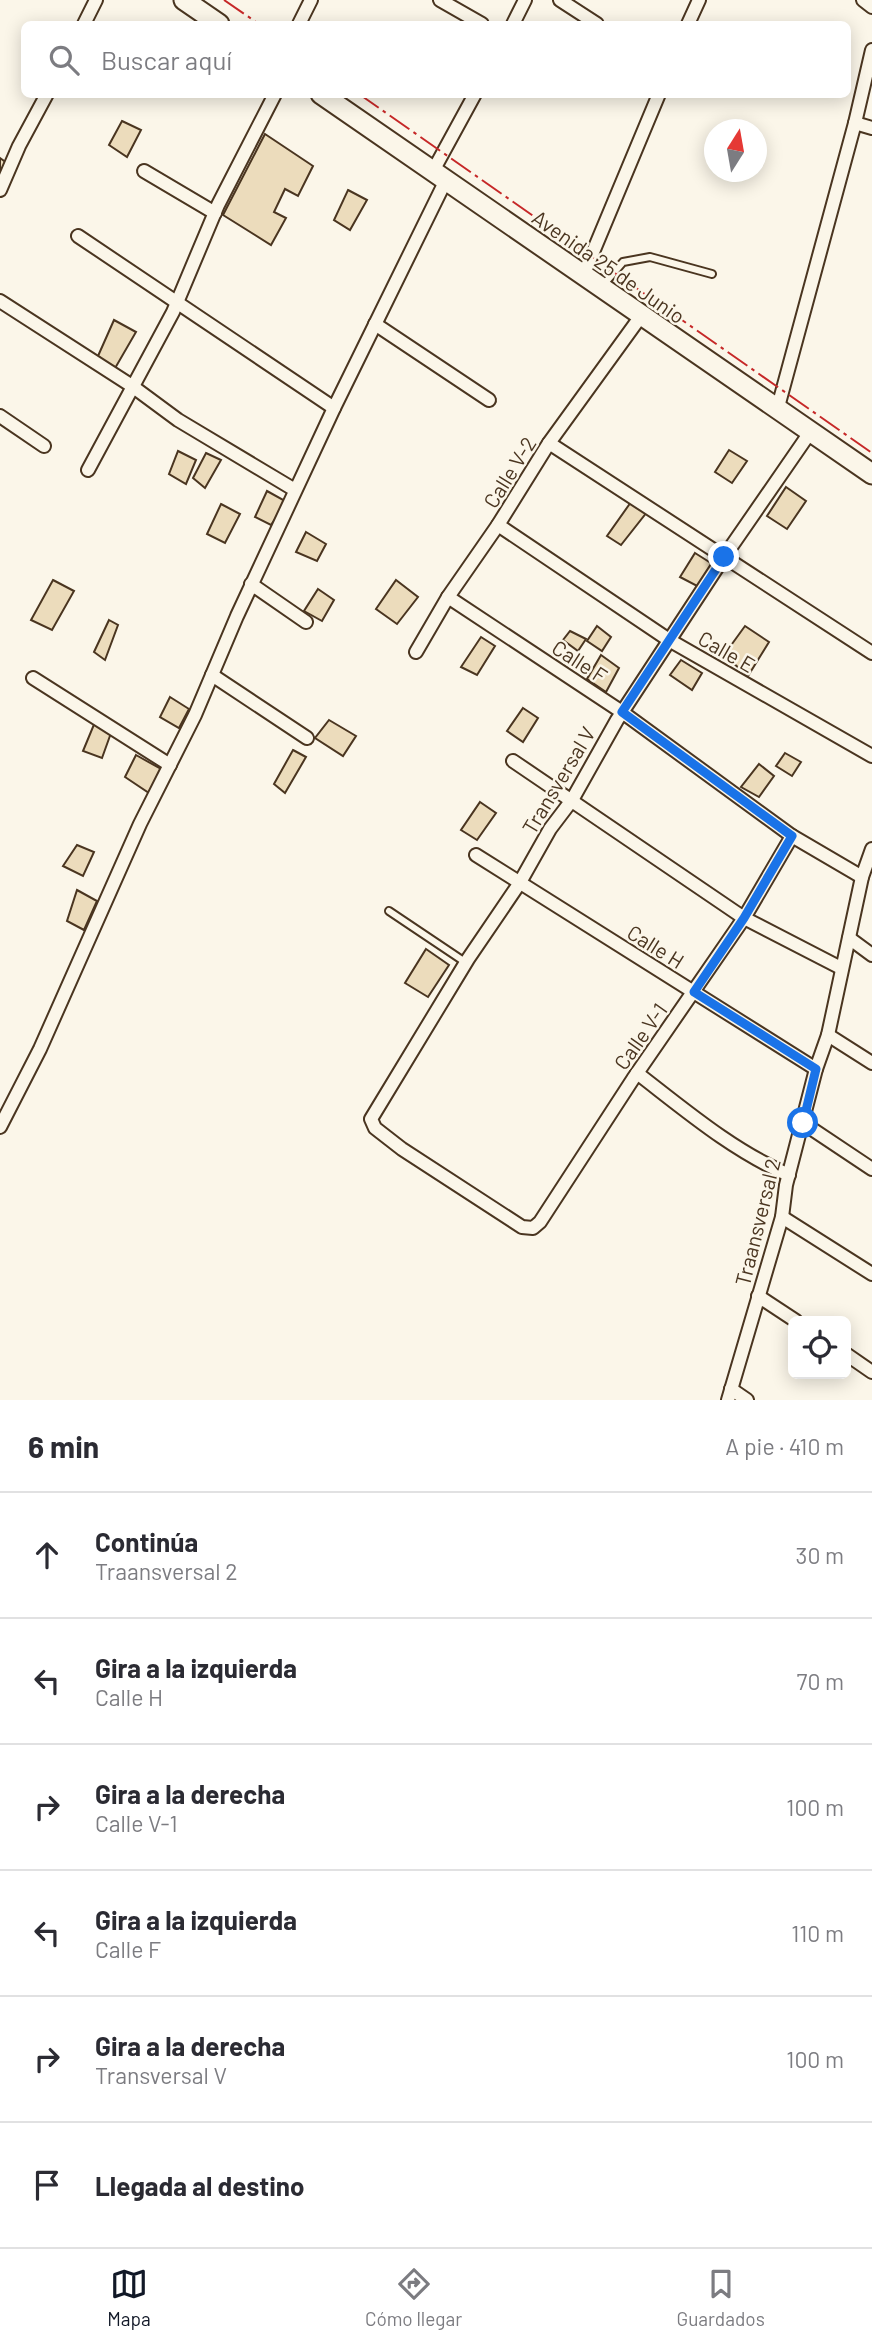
<!DOCTYPE html>
<html lang="es">
<meta charset="utf-8">
<style>
body{margin:0;font-family:Barlow,sans-serif;background:#f2f2f3;color:#2b2b33}
.controls{position:absolute;right:21px;bottom:21px;display:grid;overflow:hidden;border-radius:10px;box-shadow:0 4px 18px #0003}
.controls button{width:63px;height:63px;display:grid;place-items:center;padding:0;border:0;border-bottom:2px solid #e1e1e2;background:#fff;color:#2b2b33;font:35px sans-serif}
.compass{position:absolute;left:704px;top:119px;width:63px;height:63px;border-radius:50%;background:#fff;box-shadow:0 4px 18px #0003;rotate:11deg}
.stop{position:absolute;width:21px;height:21px;margin:-16px;border:5px solid #1a73e8;border-radius:50%;background:#fff}
.stop.end{background:#1a73e8;border-color:#fff;box-shadow:0 2px 7px #0008}
.list{margin:0;padding:0;list-style:none}
h2{display:flex;justify-content:space-between;align-items:center;height:91px;margin:0;padding:0 28px;font-size:30px}
h2 small{font-size:23px;font-weight:400;color:#7c7c81}
.list li{display:grid;grid-template-columns:46px 1fr auto;gap:21px;align-items:center;box-sizing:border-box;height:126px;padding:0 28px;border-top:2px solid #e1e1e2}
.list b{display:block;font-size:26px;white-space:nowrap}
.list p{margin:0;font-size:23px;white-space:nowrap;color:#7c7c81}
.list em{font-size:23px;font-style:normal;color:#7c7c81}
.icon{flex:none;width:38px;height:38px;fill:none;stroke:currentColor;stroke-width:2;stroke-linecap:round;stroke-linejoin:round}
.map{position:relative;flex:none;width:872px;height:1400px;overflow:hidden}
.search{position:absolute;background:#fff;box-shadow:0 4px 18px #0003;left:21px;right:21px;top:21px;height:77px;display:flex;align-items:center;gap:18px;box-sizing:border-box;padding:0 24px;border-radius:10px;color:#7c7c81;font-size:26px}
.sheet{height:847px;background:#fff}
nav{display:flex;justify-content:space-around;align-items:center;box-sizing:border-box;height:98px;border-top:2px solid #e1e1e2;background:#fff;font-size:19px;color:#7c7c81}
nav a{display:grid;justify-items:center;gap:4px}
nav .on{color:#111827}
.map>svg:first-child{display:block}
</style>
<div class="map">
<svg width="872" height="1400" viewBox="0 0 872 1400">
<rect width="100%" height="100%" fill="#fbf6e9"/>
<g fill="#ecdcbc" stroke="#4a3520" stroke-width="2">
<path d="M122,121L141,130L127,157L109,145Z"/>
<path d="M265,134L313,166L298,196L285,189L274,212L286,218L271,245L223,215Z"/>
<path d="M0,158L7,163L0,175Z"/>
<path d="M348,190L367,200L350,230L334,220Z"/>
<path d="M114,320L136,332L114,370L98,356Z"/>
<path d="M729,450L747,461L732,483L715,472Z"/>
<path d="M178,451L196,460L186,484L169,474Z"/>
<path d="M206,453L221,460L205,488L193,478Z"/>
<path d="M786,487L806,501L787,529L767,516Z"/>
<path d="M267,491L287,502L271,525L255,517Z"/>
<path d="M631,502L647,512L621,545L607,536Z"/>
<path d="M221,504L240,514L225,543L207,534Z"/>
<path d="M306,532L326,544L317,561L296,552Z"/>
<path d="M695,553L714,565L699,587L680,577Z"/>
<path d="M53,580L74,591L52,630L31,620Z"/>
<path d="M396,580L418,597L397,624L376,609Z"/>
<path d="M318,589L334,600L322,621L304,611Z"/>
<path d="M109,620L118,625L105,660L94,652Z"/>
<path d="M597,626L611,637L602,651L587,641Z"/>
<path d="M745,626L769,642L748,676L724,655Z"/>
<path d="M570,631L586,639L578,651L563,640Z"/>
<path d="M481,637L495,646L477,675L461,667Z"/>
<path d="M601,655L619,668L606,692L587,679Z"/>
<path d="M681,660L702,673L692,690L670,675Z"/>
<path d="M170,697L189,709L179,728L160,717Z"/>
<path d="M523,708L538,718L523,742L507,731Z"/>
<path d="M329,720L356,736L343,756L315,738Z"/>
<path d="M95,722L111,733L102,758L83,751Z"/>
<path d="M293,750L306,757L285,793L274,784Z"/>
<path d="M785,753L801,762L792,776L776,766Z"/>
<path d="M136,755L161,769L149,793L125,777Z"/>
<path d="M759,764L774,776L759,797L741,787Z"/>
<path d="M480,802L496,813L477,840L461,830Z"/>
<path d="M77,845L94,852L83,876L63,866Z"/>
<path d="M77,890L97,901L84,930L67,921Z"/>
<path d="M426,949L449,965L428,997L405,983Z"/>
</g>
<g fill="none" stroke-linecap="round" stroke-linejoin="round">
<defs>
<g id="service">
<path d="M604,284L623,262L650,257L712,274"/>
<path d="M389,911L465,962"/>
</g>
<g id="minor">
<path d="M440,0L482,24"/>
<path d="M560,0L597,24"/>
<path d="M863,0L872,7"/>
<path d="M84,24L96,0"/>
<path d="M299,24L311,0"/>
<path d="M513,24L525,0"/>
<path d="M688,24L699,0"/>
<path d="M855,123L872,128"/>
<path d="M144,171L215,213"/>
<path d="M433,171L475,94"/>
<path d="M0,190L19,146L47,94"/>
<path d="M78,236L334,408"/>
<path d="M583,276L659,94"/>
<path d="M0,301L132,386L178,420L295,490"/>
<path d="M375,324L489,400"/>
<path d="M778,407L855,123L872,50"/>
<path d="M0,416L44,446"/>
<path d="M549,443L872,653"/>
<path d="M88,470L173,312L218,205L275,94"/>
<path d="M498,525L669,640L872,756"/>
<path d="M251,584L306,622"/>
<path d="M448,597L622,712L792,836L862,877"/>
<path d="M416,652L448,597L498,525L549,443L641,316"/>
<path d="M212,675L307,738"/>
<path d="M33,678L170,765"/>
<path d="M513,761L744,918L841,968"/>
<path d="M792,836L744,918L633,1079L540,1222L533,1228L522,1227L402,1149L375,1128L371,1119L468,959L519,884L550,829L572,800L617,720L724,557L811,431"/>
<path d="M476,855L816,1069"/>
<path d="M849,938L872,955"/>
<path d="M828,1035L872,1063"/>
<path d="M637,1073C685,1110 733,1151 789,1175"/>
<path d="M803,1123L872,1169"/>
<path d="M0,1127L40,1049L140,824L195,715L237,616L334,408L446,180"/>
<path d="M782,1217L872,1274"/>
<path d="M758,1296L796,1321"/>
<path d="M846,1354L872,1372"/>
<path d="M731,1389L747,1400"/>
<path d="M728,1400L782,1217L786,1185L816,1069L828,1035L862,877L872,849"/>
</g>
<g id="trunk">
<path d="M184,0L219,24"/>
<path d="M321,94L872,474"/>
</g>
</defs>
<use href="#service" stroke="#4a3520" stroke-width="10"/>
<use href="#minor" stroke="#4a3520" stroke-width="16"/>
<use href="#trunk" stroke="#4a3520" stroke-width="23"/>
<use href="#service" stroke="#fbf6e9" stroke-width="6"/>
<use href="#minor" stroke="#fbf6e9" stroke-width="12"/>
<use href="#trunk" stroke="#fbf6e9" stroke-width="19"/>
<g stroke="#c62828" stroke-width="2" stroke-dasharray="24 5 3.5 5" stroke-linecap="butt">
<path d="M224,0L259,24"/>
<path d="M359,94L872,453"/>
</g>
</g>
<g fill="none" stroke-linecap="round" stroke-linejoin="round">
<path stroke="#1a73e8" stroke-width="9" d="M724,557L622,712L792,836L744,918L694,992L816,1069L803,1123"/>
</g>
<g text-anchor="middle" dominant-baseline="central" stroke-width="5" stroke-linejoin="round" paint-order="stroke">
<g font-size="21" fill="#4a3520" stroke="#fbf6e9">
<text transform="translate(609 266) rotate(35)">Avenida 25 de Junio</text>
<text transform="translate(509 472) rotate(-58)">Calle V-2</text>
<text transform="translate(727 651) rotate(30)">Calle E</text>
<text transform="translate(580 661) rotate(33)">Calle F</text>
<text transform="translate(558 780) rotate(-59)">Transversal V</text>
<text transform="translate(656 946) rotate(32)">Calle H</text>
<text transform="translate(640 1036) rotate(-55)">Calle V-1</text>
<text transform="translate(757 1222) rotate(-76)">Traansversal 2</text>
</g>
</g>
</svg>
<div class="controls">
<button><svg class="icon" aria-label="locate" viewBox="0 0 24 24"><circle cx="12" cy="12" r="6"/><path d="M12 2v4M12 18v4M2 12h4M18 12h4"/></svg></button>
</div>
<svg class="compass" viewBox="-18 -18 36 36"><path d="M0-13l5 13h-10z" fill="#e53935"/><path d="M0 13l5-13h-10z" fill="#7c7c81"/></svg>
<div class="stop" style="left:803px;top:1123px"></div>
<div class="stop end" style="left:724px;top:557px"></div>
<div class="search"><svg class="icon" aria-label="search" viewBox="0 0 24 24"><circle cx="10" cy="10" r="6"/><path d="M15 15l6 6"/></svg>Buscar aquí</div>
</div>
<section class="sheet">
<h2>6 min<small>A pie · 410 m</small></h2>
<ul class="list">
<li><svg class="icon" aria-label="ahead" viewBox="0 0 24 24"><path d="M12 20V5M6 11l6-6 6 6"/></svg><div><b>Continúa</b><p>Traansversal 2</p></div><em>30 m</em></li>
<li><svg class="icon" aria-label="left" viewBox="0 0 24 24"><path d="M17 20v-9H6M10 6l-5 5 5 5"/></svg><div><b>Gira a la izquierda</b><p>Calle H</p></div><em>70 m</em></li>
<li><svg class="icon" aria-label="right" viewBox="0 0 24 24"><path d="M7 20v-9h11M14 6l5 5-5 5"/></svg><div><b>Gira a la derecha</b><p>Calle V-1</p></div><em>100 m</em></li>
<li><svg class="icon" aria-label="left" viewBox="0 0 24 24"><path d="M17 20v-9H6M10 6l-5 5 5 5"/></svg><div><b>Gira a la izquierda</b><p>Calle F</p></div><em>110 m</em></li>
<li><svg class="icon" aria-label="right" viewBox="0 0 24 24"><path d="M7 20v-9h11M14 6l5 5-5 5"/></svg><div><b>Gira a la derecha</b><p>Transversal V</p></div><em>100 m</em></li>
<li><svg class="icon" aria-label="arrive" viewBox="0 0 24 24"><path d="M6 21V4h12l-3 4 3 4H6"/></svg><div><b>Llegada al destino</b></div></li>
</ul>
</section>
<nav>
<a class="on"><svg class="icon" aria-label="map" viewBox="0 0 24 24"><path d="M3 6l6-2 6 2 6-2v14l-6 2-6-2-6 2zM9 4v14M15 6v14"/></svg>Mapa</a>
<a><svg class="icon" aria-label="directions" viewBox="0 0 24 24"><path d="M12 3l9 9-9 9-9-9zM9 14v-3h6M13 9l2 2-2 2"/></svg>Cómo llegar</a>
<a><svg class="icon" aria-label="saved" viewBox="0 0 24 24"><path d="M7 4h10v16l-5-4-5 4z"/></svg>Guardados</a>
</nav>
